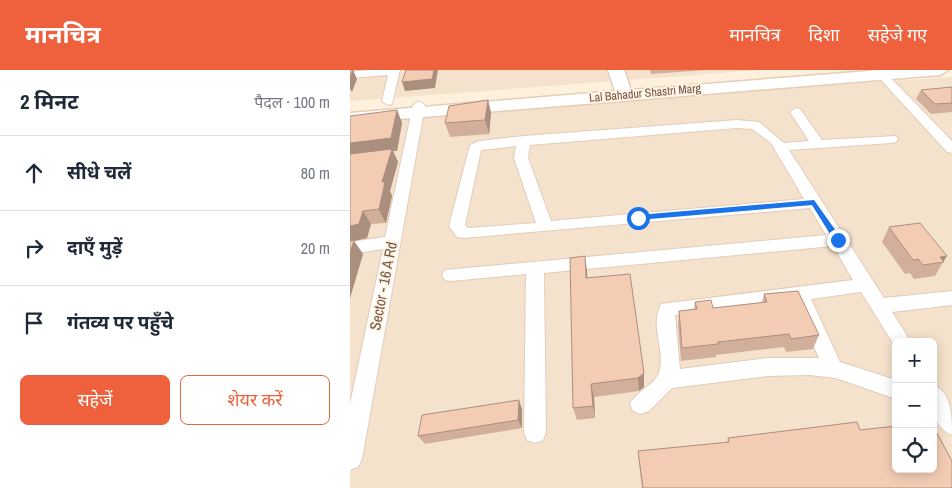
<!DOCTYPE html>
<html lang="hi">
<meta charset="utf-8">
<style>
body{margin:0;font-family:"Archivo Narrow","Noto Sans Devanagari",sans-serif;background:#f6f6f7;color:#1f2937}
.controls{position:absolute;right:15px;bottom:15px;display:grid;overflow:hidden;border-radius:8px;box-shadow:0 2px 12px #0003}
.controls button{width:45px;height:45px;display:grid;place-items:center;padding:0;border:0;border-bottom:1px solid #e0e1e3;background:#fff;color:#1f2937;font:25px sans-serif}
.stop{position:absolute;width:15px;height:15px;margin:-11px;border:4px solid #1a73e8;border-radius:50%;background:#fff}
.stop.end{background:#1a73e8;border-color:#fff;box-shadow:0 1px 5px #0008}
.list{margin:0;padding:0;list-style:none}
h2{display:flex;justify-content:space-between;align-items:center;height:65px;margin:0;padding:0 20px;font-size:21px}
h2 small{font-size:16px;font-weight:400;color:#747a83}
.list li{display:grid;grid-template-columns:32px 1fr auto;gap:15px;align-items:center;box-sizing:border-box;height:75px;padding:0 20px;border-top:1px solid #e0e1e3}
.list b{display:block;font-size:19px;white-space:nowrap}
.list em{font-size:16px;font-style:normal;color:#747a83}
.actions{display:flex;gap:10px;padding:15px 20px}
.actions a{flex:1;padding:11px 0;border:1px solid #ee613c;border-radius:8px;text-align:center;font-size:18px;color:#ee613c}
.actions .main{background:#ee613c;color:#fff}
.icon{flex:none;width:28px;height:28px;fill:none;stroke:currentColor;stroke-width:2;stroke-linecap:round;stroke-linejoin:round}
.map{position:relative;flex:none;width:602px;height:418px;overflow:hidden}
header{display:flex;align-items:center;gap:30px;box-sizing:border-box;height:70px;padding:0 25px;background:#ee613c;color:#fff}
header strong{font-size:24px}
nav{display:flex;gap:28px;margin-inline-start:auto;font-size:18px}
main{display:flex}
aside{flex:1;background:#fff}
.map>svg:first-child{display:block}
</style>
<header>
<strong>मानचित्र</strong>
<nav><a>मानचित्र</a><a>दिशा</a><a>सहेजे गए</a></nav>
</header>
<main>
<aside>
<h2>2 मिनट<small>पैदल · 100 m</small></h2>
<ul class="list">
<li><svg class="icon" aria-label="ahead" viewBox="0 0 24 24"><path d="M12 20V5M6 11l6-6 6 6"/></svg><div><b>सीधे चलें</b></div><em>80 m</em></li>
<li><svg class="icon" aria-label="right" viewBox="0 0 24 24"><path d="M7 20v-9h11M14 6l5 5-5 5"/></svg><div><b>दाएँ मुड़ें</b></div><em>20 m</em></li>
<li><svg class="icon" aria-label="arrive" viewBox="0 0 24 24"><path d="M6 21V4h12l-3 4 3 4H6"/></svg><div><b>गंतव्य पर पहुँचे</b></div></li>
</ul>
<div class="actions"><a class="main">सहेजें</a><a>शेयर करें</a></div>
</aside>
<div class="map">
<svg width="602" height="418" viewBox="0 0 602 418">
<rect width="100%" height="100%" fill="#fdf0dd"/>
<g fill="#f5e2cc" fill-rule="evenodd">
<path d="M0,0H410L0,31Z"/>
<path d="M602,7V418H0V51L116,39ZM546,272H583V399H546Z"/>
</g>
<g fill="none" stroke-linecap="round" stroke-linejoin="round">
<defs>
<g id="street">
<path d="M19,0H50L42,34L38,35L32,31L38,5L0,8V2Z"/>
<path d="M522,0H533L602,71V83L597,82Z"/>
<path d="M69,31L75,35L12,389L8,397L0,400V334L33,179L0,184V172L35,167L63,35Z"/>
<path d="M446,38L450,39L472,70L546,66L548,69L546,72L541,73L439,80L534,228L602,221V235L542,242L561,272H546V278L511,222L461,229L490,292L546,310V329L486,308L459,305L418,306L322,318L299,341L291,344L283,341L280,334C287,320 307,315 310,299C314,276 300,256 311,234L503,210L483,176L194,203L196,362L193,370L185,373L177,370L174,362L176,204L101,211L95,210L92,205L95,200L476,165L460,138L113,168L107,167L99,156L120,75L129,71L174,66L387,50L409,52L434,73L459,71L440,42ZM387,58L402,59L421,73L454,129L201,151L178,88L180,75ZM166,76L164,88L186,153L118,158L115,155L131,80ZM443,231L469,288H418L330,299L325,245Z"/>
<path d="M583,315C602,322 602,347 602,365C581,357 583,334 583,315Z"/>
</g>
<path id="secondary" d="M258,0H274L281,20L532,0H598L590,5L0,53V43L265,21Z"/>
</defs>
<use href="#street" stroke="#e1ccba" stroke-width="2"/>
<use href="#secondary" stroke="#e6cdb7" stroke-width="3"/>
<use href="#street" fill="#fff" fill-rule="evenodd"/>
<use href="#secondary" fill="#fff" fill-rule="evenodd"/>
</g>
<g fill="#d2af9b">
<path d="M300,0H357L301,4Z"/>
<path d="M602,17V42L581,44L566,29L571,20Z"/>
<path d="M138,30L141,43L139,64L100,67L95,53Z"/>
<path d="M47,40L52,53L47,81H43L48,92L40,121L42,126L36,153L21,154L17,168L4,171L13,184L0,228V46Z"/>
<path d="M539,157L593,192L585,206L564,209L560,203L555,204L532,172Z"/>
<path d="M237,201V208L294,317L289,321L244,327L245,348L227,350L223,338Z"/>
<path d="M414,224L469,265L463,279L436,282L434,277L366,285V287L331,291L328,255L329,241L344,239L345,232L363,238L412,233Z"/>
<path d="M172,339V358L75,374L68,366Z"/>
<path d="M510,360L602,418H292L289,393L288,381L377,373L378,368Z"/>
</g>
<g fill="#ab8f7e">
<path d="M3,0L7,9L2,22L0,19V7Z"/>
<path d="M84,0H88L85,18L55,21L52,12Z"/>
<path d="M138,30L141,43L139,64L135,50Z"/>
<path d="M47,40L52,53L47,81H43L48,92L40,121L42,126L36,153L0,88V73Z"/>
<path d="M13,141L21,154L17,168L4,171L13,184L0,228V156Z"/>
<path d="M235,186L237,201L238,222L236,208Z"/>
<path d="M597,186L593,192L590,187Z"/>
<path d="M294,303V317L289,321L288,308Z"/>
<path d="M241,314L244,327L245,348L243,336Z"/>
<path d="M169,330L172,339V358L168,350Z"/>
</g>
<g fill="#f4ccb4" stroke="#ab8f7e">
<path d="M0,0H3L0,7Z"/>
<path d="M56,0H84L82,9L52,12Z"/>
<path d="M602,17V33L585,34L571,20Z"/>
<path d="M138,30L135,50L95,53L99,36Z"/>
<path d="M47,40L41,68L0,73V46Z"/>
<path d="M42,79L32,112H35L29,139L13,141L9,154L0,156V84Z"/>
<path d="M570,153L597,186L590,187L594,192L573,195L568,189L563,190L539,157Z"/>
<path d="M4,170L0,184V171Z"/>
<path d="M235,186L236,208L280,204L294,303L288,308L241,314L243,336L223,338L220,188Z"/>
<path d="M448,221L469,265L441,269L439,264L368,272V274L332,278L329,241L347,239L345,232L361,230L363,238L417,232L414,224Z"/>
<path d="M169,330L168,350L68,366L72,345Z"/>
<path d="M507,352L510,360L546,356V399H583V356L602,391V418H293L288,381L379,372L378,368Z"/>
</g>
<path fill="#1a73e8" d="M464,130L491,168V172H485L462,135L288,150L285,148L288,145Z"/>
<g text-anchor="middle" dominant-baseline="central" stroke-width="4" stroke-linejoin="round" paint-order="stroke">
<g font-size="12" fill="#735545" stroke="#fff4e5">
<text transform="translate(295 23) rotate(-5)">Lal Bahadur Shastri Marg</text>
</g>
<g font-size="15" fill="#735545" stroke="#fff4e5">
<text transform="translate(33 216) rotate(-79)">Sector - 16 A Rd</text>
</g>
</g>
</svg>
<div class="controls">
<button>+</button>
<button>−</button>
<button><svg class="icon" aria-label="locate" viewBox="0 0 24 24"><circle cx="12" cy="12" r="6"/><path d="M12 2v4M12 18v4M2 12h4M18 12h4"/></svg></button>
</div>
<div class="stop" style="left:288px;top:148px"></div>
<div class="stop end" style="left:488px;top:170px"></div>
</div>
</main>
